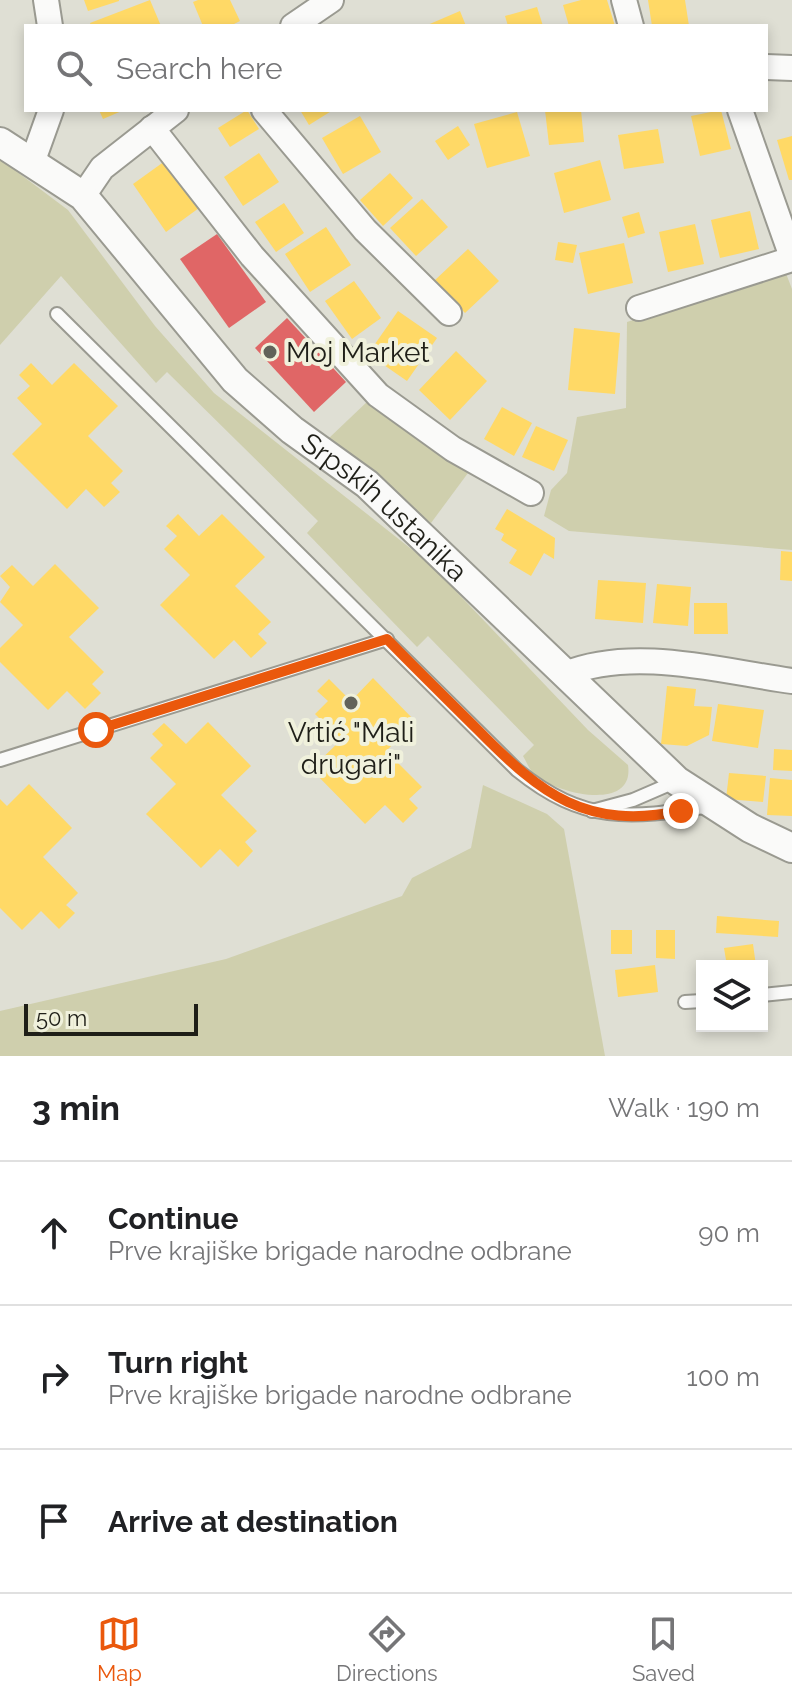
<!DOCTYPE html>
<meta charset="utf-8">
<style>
body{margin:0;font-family:Raleway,sans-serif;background:#f6f6f6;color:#202124}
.controls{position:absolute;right:24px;bottom:24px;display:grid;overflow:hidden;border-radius:0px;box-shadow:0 4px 12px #0003}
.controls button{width:72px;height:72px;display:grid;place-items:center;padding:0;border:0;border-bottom:2px solid #e0e0e0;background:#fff;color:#202124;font:40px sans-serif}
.scale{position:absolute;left:24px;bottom:20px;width:174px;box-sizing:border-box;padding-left:8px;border:4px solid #1f1f18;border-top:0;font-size:22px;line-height:28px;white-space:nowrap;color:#1f1f18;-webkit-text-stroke:6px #f0f1dc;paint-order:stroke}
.stop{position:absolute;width:24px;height:24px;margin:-18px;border:6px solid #ea580c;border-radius:50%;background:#fff}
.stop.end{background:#ea580c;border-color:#fff;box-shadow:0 2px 8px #0008}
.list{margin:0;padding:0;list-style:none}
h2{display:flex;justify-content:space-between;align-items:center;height:104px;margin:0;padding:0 32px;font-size:34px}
h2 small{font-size:26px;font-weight:400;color:#757577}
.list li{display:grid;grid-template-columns:52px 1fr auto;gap:24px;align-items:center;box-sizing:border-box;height:144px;padding:0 32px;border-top:2px solid #e0e0e0}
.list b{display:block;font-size:30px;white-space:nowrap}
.list p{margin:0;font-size:26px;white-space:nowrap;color:#757577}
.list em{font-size:26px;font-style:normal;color:#757577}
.icon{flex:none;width:44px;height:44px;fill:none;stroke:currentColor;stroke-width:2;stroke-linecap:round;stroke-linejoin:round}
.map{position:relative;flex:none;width:792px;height:1056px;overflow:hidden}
.search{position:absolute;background:#fff;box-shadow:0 4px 12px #0003;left:24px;right:24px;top:24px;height:88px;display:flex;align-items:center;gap:20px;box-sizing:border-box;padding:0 28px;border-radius:0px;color:#757577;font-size:30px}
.sheet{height:536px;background:#fff}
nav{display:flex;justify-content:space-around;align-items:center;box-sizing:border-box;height:112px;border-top:2px solid #e0e0e0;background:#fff;font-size:22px;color:#757577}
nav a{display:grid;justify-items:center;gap:4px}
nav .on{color:#ea580c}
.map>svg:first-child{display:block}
</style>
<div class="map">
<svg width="792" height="1056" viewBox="0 0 792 1056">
<rect width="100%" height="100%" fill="#dfdfd4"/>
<g fill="#cfcfad">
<path d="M0,159L68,210L155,326L214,393L429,563L588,730L628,765C635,812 560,794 537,777C531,773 527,763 523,756L534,745L428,636L417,647L307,533L318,521L167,372L156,383L61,276L0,345Z"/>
<path d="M785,271L792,289V550L569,531L544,516L551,490L567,473L577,417L626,408L627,322Z"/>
<path d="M370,399L468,473L431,523L328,439Z"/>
<path d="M483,785L547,814L564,829L605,1056H0V1011L226,959L402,896L412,878L471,848Z"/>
</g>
<g fill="#ffd966">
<path d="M84,0H119V1L88,11Z"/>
<path d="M150,0L161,26H91L90,23Z"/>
<path d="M198,0H230L240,21L230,26H203L193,2Z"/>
<path d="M581,0H607L615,26H569L563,5Z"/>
<path d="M648,0H685L689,26H652Z"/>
<path d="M537,7L543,26H508L505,16Z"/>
<path d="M460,11L466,26H425Z"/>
<path d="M99,110H124L103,119Z"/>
<path d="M247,110L259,129L230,147L218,128Z"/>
<path d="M300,110H333L309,125Z"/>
<path d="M545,110H581L584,142L549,145Z"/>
<path d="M721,110L731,149L700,156L691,116Z"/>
<path d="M517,112L530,156L487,168L474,124Z"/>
<path d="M360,116L381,152L343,174L322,138Z"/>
<path d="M458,126L470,145L448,160L435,141Z"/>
<path d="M658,129L664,163L624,169L618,135Z"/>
<path d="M792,136V180H789L777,140Z"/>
<path d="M259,153L279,182L243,206L224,177Z"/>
<path d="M600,160L611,200L564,213L554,173Z"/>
<path d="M165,161L199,208L166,232L133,184Z"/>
<path d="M390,173L413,198L383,226L360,200Z"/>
<path d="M422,199L448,227L416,256L390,228Z"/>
<path d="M284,203L304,233L276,252L255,222Z"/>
<path d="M750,211L759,249L720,258L711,220Z"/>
<path d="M639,212L645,233L628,238L622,217Z"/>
<path d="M695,224L704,264L668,272L659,232Z"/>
<path d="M326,227L351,265L310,292L285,254Z"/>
<path d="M558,242L577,245L573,263L555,260Z"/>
<path d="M624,243L633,283L588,294L579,253Z"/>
<path d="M468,249L499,281L465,313L434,281Z"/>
<path d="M354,281L381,318L352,339L325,301Z"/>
<path d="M398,311L437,338L407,381L368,354Z"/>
<path d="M574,328L620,333L615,394L568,390Z"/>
<path d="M456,351L487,381L450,420L419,390Z"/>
<path d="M31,363L52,385L74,363L118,406L88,436L123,471L111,483L120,492L104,507L86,489L67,509L12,454L42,424L17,398L30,386L19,375Z"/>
<path d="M502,407L532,423L514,456L484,439Z"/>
<path d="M536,426L568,440L554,471L522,457Z"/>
<path d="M507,509L555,538L554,559L544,553L531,576L509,563L517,550L501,540L504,534L495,529Z"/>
<path d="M178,514L199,536L222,514L265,557L235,586L271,622L258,634L267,643L251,658L234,640L214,659L160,605L190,575L164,549L177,536L166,526Z"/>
<path d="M781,551L792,552V581L780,580Z"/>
<path d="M55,564L99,608L69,637L104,672L92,684L101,693L85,709L67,691L48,710L0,662V648L23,625L0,602L10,587L0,576L12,565L33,586Z"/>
<path d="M598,580L646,583L643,623L595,619Z"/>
<path d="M657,584L691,587L688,626L653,623Z"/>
<path d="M694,603H727L728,634H694Z"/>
<path d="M373,678L416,722L386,751L422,787L409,799L418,808L403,823L385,805L365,824L311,769L341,740L315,714L328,701L317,691L329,679L351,701Z"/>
<path d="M667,686L696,689L694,706L712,707L709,735L687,746L661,744Z"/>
<path d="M718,704L764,710L758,748L712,741Z"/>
<path d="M208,722L251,766L221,795L257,831L245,842L253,851L238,867L220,849L201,868L146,814L176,784L150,758L163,745L152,734L164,723L186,744Z"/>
<path d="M774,749L792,750V771L773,770Z"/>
<path d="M729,773L766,776L763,802L726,799Z"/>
<path d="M770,778L792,780V816L767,815Z"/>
<path d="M29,784L72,828L43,857L78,893L66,905L75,913L59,929L41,911L22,930L0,908V799L7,806Z"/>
<path d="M717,916L779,921L778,937L716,933Z"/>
<rect x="611" y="930" width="21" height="24"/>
<path d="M656,930H675V959L656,958Z"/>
<path d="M753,944L756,966H727L724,948Z"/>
<path d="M655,965L658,992L618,997L615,970Z"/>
</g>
<g fill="#e06666">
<path d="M217,234L266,302L229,328L180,259Z"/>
<path d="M287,318L346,382L314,412L255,348Z"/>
</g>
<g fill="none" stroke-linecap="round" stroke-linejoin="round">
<defs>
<g id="service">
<path d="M57,314L517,770C584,824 629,819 709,806"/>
<path d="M0,760L387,639"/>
<path d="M592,811L633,800L677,781"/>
<path d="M762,995L792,992"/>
<path d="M685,1002L702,1001"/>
</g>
<g id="minor">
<path d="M46,0L50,26"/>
<path d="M624,0L631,26"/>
<path d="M293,26L331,0"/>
<path d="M766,67L792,68"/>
<path d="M264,110L365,230L449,313"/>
<path d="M740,110L792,257"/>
<path d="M152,128L252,256L378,395L453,449L531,493"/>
<path d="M32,163L51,110"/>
<path d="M83,196L102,168L176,110"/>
<path d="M639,308L792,259"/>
<path d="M565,674C634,646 720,671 792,681"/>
</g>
<g id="tertiary">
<path id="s1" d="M0,142L83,196L235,380L292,430L367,484L677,781L750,828L792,848"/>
</g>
</defs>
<use href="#service" stroke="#9a9a91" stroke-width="16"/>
<use href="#minor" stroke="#9a9a91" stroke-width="28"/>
<use href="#tertiary" stroke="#9a9a91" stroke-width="32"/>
<use href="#service" stroke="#fafaf9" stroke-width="12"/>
<use href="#minor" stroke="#fafaf9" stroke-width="24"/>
<use href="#tertiary" stroke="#fafaf9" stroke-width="28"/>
</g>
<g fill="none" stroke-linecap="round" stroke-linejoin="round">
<path stroke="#ea580c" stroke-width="10" d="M96,730L387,639C417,670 448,700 478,730C542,795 586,830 681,811"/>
</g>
<g fill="#62625a" stroke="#f0f1dc" stroke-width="3">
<circle cx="270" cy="352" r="8"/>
<circle cx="351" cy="703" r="8"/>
</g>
<g text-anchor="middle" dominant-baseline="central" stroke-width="8" stroke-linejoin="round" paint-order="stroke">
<g font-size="28" fill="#1f1f18" stroke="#f0f1dc" text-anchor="start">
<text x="286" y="352">Moj Market</text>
<text x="351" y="732" text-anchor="middle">Vrtić "Mali<tspan x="351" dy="32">drugari"</tspan></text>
</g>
<g font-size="28" fill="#1f1f18" stroke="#f0f1dc">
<text stroke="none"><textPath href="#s1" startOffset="534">Srpskih ustanika</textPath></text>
</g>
</g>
</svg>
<div class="controls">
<button><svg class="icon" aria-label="layers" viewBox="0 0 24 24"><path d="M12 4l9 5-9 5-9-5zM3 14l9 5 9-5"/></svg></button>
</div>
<div class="scale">50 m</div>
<div class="stop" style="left:96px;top:730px"></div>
<div class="stop end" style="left:681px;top:811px"></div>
<div class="search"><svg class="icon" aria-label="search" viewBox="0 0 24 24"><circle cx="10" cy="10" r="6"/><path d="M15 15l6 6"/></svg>Search here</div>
</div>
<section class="sheet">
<h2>3 min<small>Walk · 190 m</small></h2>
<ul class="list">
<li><svg class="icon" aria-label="ahead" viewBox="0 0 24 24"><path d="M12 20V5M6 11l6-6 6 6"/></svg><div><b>Continue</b><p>Prve krajiške brigade narodne odbrane</p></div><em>90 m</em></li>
<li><svg class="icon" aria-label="right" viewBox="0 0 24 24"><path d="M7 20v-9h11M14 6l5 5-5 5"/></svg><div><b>Turn right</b><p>Prve krajiške brigade narodne odbrane</p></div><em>100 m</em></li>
<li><svg class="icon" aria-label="arrive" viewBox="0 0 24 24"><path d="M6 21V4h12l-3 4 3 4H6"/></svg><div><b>Arrive at destination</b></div></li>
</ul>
</section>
<nav>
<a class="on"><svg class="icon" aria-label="map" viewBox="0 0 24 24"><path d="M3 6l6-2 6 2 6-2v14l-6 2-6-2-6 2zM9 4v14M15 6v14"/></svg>Map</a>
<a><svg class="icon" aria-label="directions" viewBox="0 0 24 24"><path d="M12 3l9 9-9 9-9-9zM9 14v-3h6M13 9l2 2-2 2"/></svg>Directions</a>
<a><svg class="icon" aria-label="saved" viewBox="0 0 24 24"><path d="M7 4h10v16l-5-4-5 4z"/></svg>Saved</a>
</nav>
